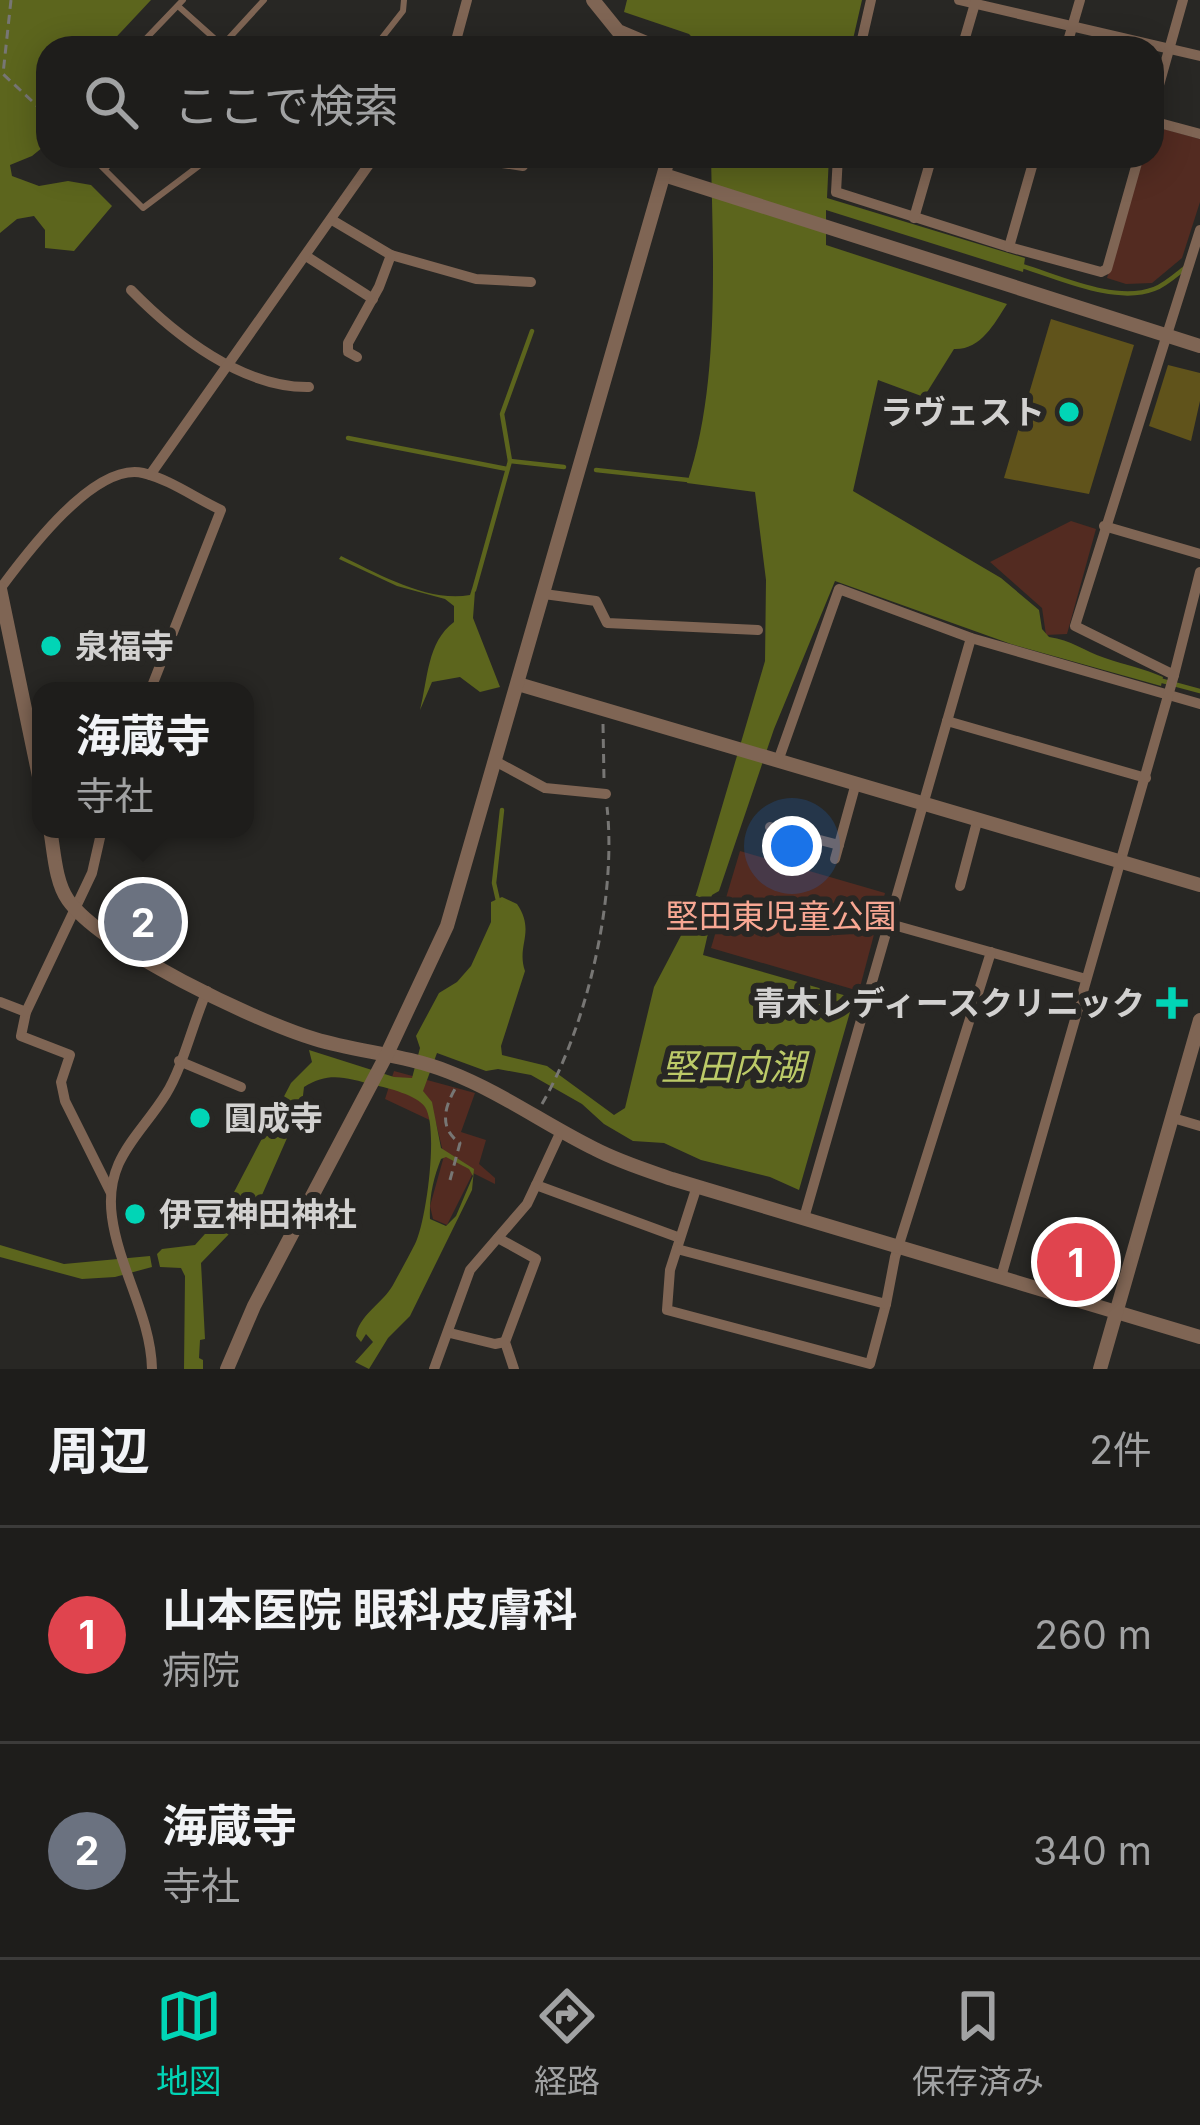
<!DOCTYPE html>
<html lang="ja">
<meta charset="utf-8">
<style>
body{margin:0;font-family:Inter,"Noto Sans JP",sans-serif;background:#262624;color:#f1f3f6}
.you{position:absolute;left:792px;top:846px;width:42px;height:42px;margin:-30px;border:9px solid #fff;border-radius:50%;background:#1a73e8;box-shadow:0 0 0 18px #1a73e833}
.badge{display:grid;place-items:center;width:78px;height:78px;border-radius:50%;background:#01d5b6;color:#fff;font-size:39px;font-weight:700}
.pin{position:absolute;translate:-50% -50%;border:6px solid #fff;box-shadow:0 3px 12px #0006}
.popup{position:absolute;left:32px;top:682px;width:222px;height:156px;box-sizing:border-box;display:grid;place-content:center;border-radius:24px;background:#1e1d1b;filter:drop-shadow(0 3px 9px #0005);font-size:39px;white-space:nowrap;color:#a1a2a3}
.popup b{font-size:45px;color:#f1f3f6}
.popup::after{content:'';position:absolute;left:50%;top:100%;margin-left:-24px;border:24px solid transparent;border-top-color:#1e1d1b}
.list{margin:0;padding:0;list-style:none}
h2{display:flex;justify-content:space-between;align-items:center;height:156px;margin:0;padding:0 48px;font-size:51px}
h2 small{font-size:39px;font-weight:400;color:#a1a2a3}
.list li{display:grid;grid-template-columns:78px 1fr auto;gap:36px;align-items:center;box-sizing:border-box;height:216px;padding:0 48px;border-top:3px solid #3c3b3a}
.list b{display:block;font-size:45px;white-space:nowrap}
.list p{margin:0;font-size:39px;white-space:nowrap;color:#a1a2a3}
.list em{font-size:39px;font-style:normal;color:#a1a2a3}
.icon{flex:none;width:66px;height:66px;fill:none;stroke:currentColor;stroke-width:2;stroke-linecap:round;stroke-linejoin:round}
.map{position:relative;flex:none;width:1200px;height:1369px;overflow:hidden}
.search{position:absolute;background:#1e1d1b;box-shadow:0 6px 30px #0003;left:36px;right:36px;top:36px;height:132px;display:flex;align-items:center;gap:30px;box-sizing:border-box;padding:0 42px;border-radius:36px;color:#a1a2a3;font-size:45px}
.sheet{height:588px;background:#1e1d1b}
nav{display:flex;justify-content:space-around;align-items:center;box-sizing:border-box;height:168px;border-top:3px solid #3c3b3a;background:#1e1d1b;font-size:33px;color:#a1a2a3}
nav a{display:grid;justify-items:center;gap:6px}
nav .on{color:#01d5b6}
.map>svg:first-child{display:block}
</style>
<div class="map">
<svg width="1200" height="1369" viewBox="0 0 1200 1369">
<rect width="100%" height="100%" fill="#282724"/>
<g fill="#532b21">
<path d="M1153,126L1200,139V202L1182,258L1152,283L1126,284L1107,278L1144,156H1152Z"/>
<path d="M1071,521L1096,529L1067,634L1046,635L1042,608L990,562Z"/>
<path d="M740,851L885,893L859,991L711,948Z"/>
<path d="M394,1071L475,1093L461,1132L486,1140L479,1164L495,1178V1184L473,1173L447,1225L433,1219L430,1206L444,1156L436,1123L385,1099Z"/>
</g>
<g fill="#5c651d" fill-rule="evenodd">
<path d="M0,0H151L106,48H48V143L32,156L10,165L12,176L39,186L68,181L91,185L112,206L74,251L45,248V230L34,216L17,219L0,233Z"/>
<path d="M627,0H862L851,48H702L689,34L624,12Z"/>
<path d="M711,156H829L827,198L1025,258L1023,272L826,210V245L1007,304C994,324 981,350 954,349L924,397L878,380L853,491L1001,578L1039,610L1042,629L1049,637C1071,640 1084,651 1105,658C1125,665 1143,668 1163,677L1161,686L1011,644L835,581L774,729L719,891L712,895L704,919L709,929L703,955L854,998L799,1190L770,1177L701,1160L664,1143L633,1141L604,1124L582,1104L531,1075L498,1069L486,1071L437,1053L423,1091L432,1102L441,1148L474,1169L472,1190L410,1316L388,1338L369,1369L355,1362L373,1342L366,1334L361,1342L356,1336C358,1316 383,1303 393,1285C400,1272 408,1258 415,1244C426,1223 439,1128 425,1107C417,1095 388,1088 374,1085C347,1078 329,1071 304,1087L302,1104L262,1195L236,1215L229,1234L201,1263L205,1339L200,1340L199,1358L203,1360V1369H184L185,1276L181,1268L160,1267L157,1254L162,1249L195,1245L222,1215L291,1083L312,1062L309,1050L394,1077L412,1078L420,1048L416,1036L439,993L457,982L471,966L491,922V902L502,897L517,904C536,932 516,945 525,971L501,1046L502,1055L547,1066L614,1115L625,1108L654,987L686,926L698,888L765,661L766,580L755,492L687,483C720,386 713,258 711,156ZM446,1157L469,1169L473,1176L456,1216L446,1226L430,1219C429,1198 433,1179 441,1159Z"/>
<path d="M341,556C377,573 428,603 470,595L472,589L475,591L473,618L500,687L480,692L460,677L432,682L420,710C428,679 427,642 454,622V606L445,599L397,586L339,559Z"/>
<path d="M0,1245L64,1264L150,1256L152,1267L115,1277L82,1279L0,1257Z"/>
</g>
<g fill="none" stroke-linecap="round" stroke-linejoin="round">
<g stroke="#5c651d" stroke-width="4.5">
<path d="M1022,266C1059,277 1115,304 1154,289C1165,285 1177,274 1186,267"/>
<path d="M348,438L507,469"/>
<path d="M510,461L502,414L532,331"/>
<path d="M596,470L688,480"/>
<path d="M474,590L510,461L564,467"/>
<path d="M1159,680L1200,691"/>
<path d="M499,905L494,883L502,810"/>
</g>
</g>
<g fill="#60531b">
<path d="M1051,319L1134,345L1089,494L1004,478Z"/>
<path d="M1168,365L1200,373V401L1191,441L1149,426Z"/>
</g>
<g fill="none" stroke-linecap="round" stroke-linejoin="round">
<g stroke="#777674" stroke-width="3" stroke-dasharray="9 6" stroke-linecap="butt">
<path d="M11,0L3,74L48,116"/>
<path d="M603,724L604,780"/>
<path d="M542,1104C587,1026 617,897 607,807"/>
<path d="M450,1180L460,1143C439,1129 444,1108 455,1089"/>
</g>
<g stroke="#7f6554" stroke-width="6">
<path d="M178,6L224,47"/>
<path d="M137,48L183,0"/>
<path d="M220,48L264,0"/>
<path d="M374,48L403,11L404,0"/>
<path d="M91,156L143,208L212,156"/>
<path d="M105,169L117,156"/>
</g>
<g stroke="#7f6554" stroke-width="10">
<path d="M959,0L1200,56"/>
<path d="M454,48L467,0"/>
<path d="M860,48L871,0"/>
<path d="M962,48L976,0"/>
<path d="M1066,48L1080,0"/>
<path d="M1152,110L1183,0"/>
<path d="M1152,121L1200,134"/>
<path d="M455,156L523,166"/>
<path d="M838,156L836,192L1009,247L1101,272L1107,269L1139,156"/>
<path d="M914,218L932,156"/>
<path d="M332,220L391,255L476,279L531,282"/>
<path d="M1200,230L1075,626L1174,675L1200,572"/>
<path d="M1009,247L1035,156"/>
<path d="M306,256L373,299"/>
<path d="M131,290C175,335 242,388 309,387"/>
<path d="M357,357L348,352V343L379,287L391,255"/>
<path d="M150,475L375,156"/>
<path d="M1104,526L1200,554"/>
<path d="M0,589C26,554 94,462 143,473C169,479 197,499 221,510L150,691"/>
<path d="M544,594L596,601L607,623L758,630"/>
<path d="M947,721L1146,778"/>
<path d="M495,761L545,788L606,794"/>
<path d="M778,761L839,589L971,638L1200,704"/>
<path d="M770,827L839,845"/>
<path d="M102,829L92,873L26,1012L21,1036L70,1055L61,1082L65,1101L111,1193"/>
<path d="M835,859L856,783"/>
<path d="M960,886L978,818"/>
<path d="M890,924L1086,979"/>
<path d="M0,1002L26,1012"/>
<path d="M179,1061L241,1087"/>
<path d="M1173,1118L1200,1126"/>
<path d="M561,1131L536,1185L680,1238"/>
<path d="M697,1186L670,1270L667,1310L870,1364L886,1304"/>
<path d="M804,1218L971,638"/>
<path d="M498,1238L536,1259L505,1342L514,1369"/>
<path d="M677,1249L886,1304L895,1257L991,952"/>
<path d="M1001,1277L1174,675"/>
<path d="M450,1333L495,1344L505,1342"/>
<path d="M152,1369C151,1317 119,1269 112,1217C104,1159 140,1136 166,1094C183,1067 193,1022 207,991"/>
<path d="M434,1369L470,1270L527,1204L536,1185"/>
</g>
<g stroke="#7f6554" stroke-width="14">
<path d="M593,0L618,31L658,48"/>
<path d="M664,175L1200,346"/>
<path d="M0,589L41,786"/>
<path d="M518,684L1200,885"/>
<path d="M50,829C54,850 55,882 68,900C102,948 257,1022 315,1039C358,1052 407,1055 449,1072C501,1092 546,1125 595,1149C620,1162 646,1170 672,1179L1200,1337"/>
<path d="M227,1369L254,1306L386,1056L447,926L669,156"/>
<path d="M1100,1369L1200,1020"/>
</g>
</g>
<g fill="#01d5b6" stroke="#282724" stroke-width="4.5">
<circle cx="1069" cy="412" r="12"/>
<circle cx="51" cy="646" r="12"/>
<path d="M1166 985h12v12h12v12h-12v12h-12v-12h-12v-12h12z"/>
<circle cx="200" cy="1118" r="12"/>
<circle cx="135" cy="1214" r="12"/>
</g>
<g text-anchor="middle" dominant-baseline="central" stroke-width="12" stroke-linejoin="round" paint-order="stroke">
<g font-size="33" font-weight="bold" fill="#d2d1d0" stroke="#282724" text-anchor="start">
<text x="1045" y="412" text-anchor="end">ラヴェスト</text>
<text x="75" y="646">泉福寺</text>
<text x="1145" y="1003" text-anchor="end">青木レディースクリニック</text>
<text x="224" y="1118">圓成寺</text>
<text x="159" y="1214">伊豆神田神社</text>
</g>
<g font-size="33" fill="#f8a793" stroke="#282724">
<text x="781" y="916">堅田東児童公園</text>
</g>
<g font-size="36" font-style="italic" fill="#bcca68" stroke="#282724">
<text x="733" y="1067">堅田内湖</text>
</g>
</g>
</svg>
<div class="you"></div>
<div class="pin badge" style="left:1076px;top:1262px;background:#e0444e">1</div>
<div class="pin badge" style="left:143px;top:922px;background:#6b7280">2</div>
<div class="popup"><b>海蔵寺</b>寺社</div>
<div class="search"><svg class="icon" aria-label="search" viewBox="0 0 24 24"><circle cx="10" cy="10" r="6"/><path d="M15 15l6 6"/></svg>ここで検索</div>
</div>
<section class="sheet">
<h2>周辺<small>2件</small></h2>
<ul class="list">
<li><span class="badge" style="background:#e0444e">1</span><div><b>山本医院 眼科皮膚科</b><p>病院</p></div><em>260 m</em></li>
<li><span class="badge" style="background:#6b7280">2</span><div><b>海蔵寺</b><p>寺社</p></div><em>340 m</em></li>
</ul>
</section>
<nav>
<a class="on"><svg class="icon" aria-label="map" viewBox="0 0 24 24"><path d="M3 6l6-2 6 2 6-2v14l-6 2-6-2-6 2zM9 4v14M15 6v14"/></svg>地図</a>
<a><svg class="icon" aria-label="directions" viewBox="0 0 24 24"><path d="M12 3l9 9-9 9-9-9zM9 14v-3h6M13 9l2 2-2 2"/></svg>経路</a>
<a><svg class="icon" aria-label="saved" viewBox="0 0 24 24"><path d="M7 4h10v16l-5-4-5 4z"/></svg>保存済み</a>
</nav>
